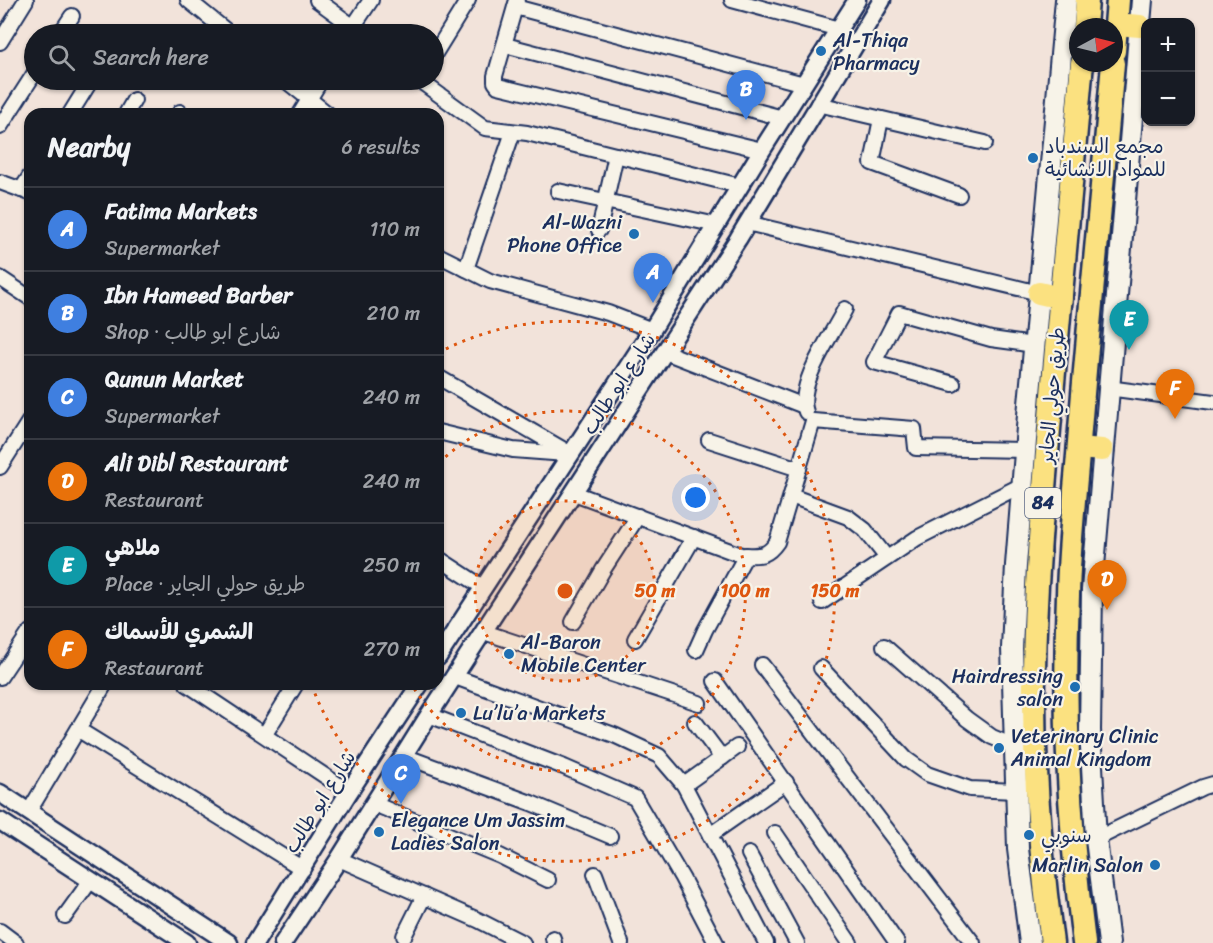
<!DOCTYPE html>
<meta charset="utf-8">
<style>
body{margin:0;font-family:Sriracha,"Playpen Sans Arabic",sans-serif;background:#242831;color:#f1f3f6}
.controls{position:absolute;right:18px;top:18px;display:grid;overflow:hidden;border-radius:12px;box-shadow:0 2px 4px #0004}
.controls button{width:54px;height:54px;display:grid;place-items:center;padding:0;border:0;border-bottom:2px solid #363941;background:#171b24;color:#f1f3f6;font:30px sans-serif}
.compass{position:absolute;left:1069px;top:18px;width:54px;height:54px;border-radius:50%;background:#171b24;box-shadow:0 2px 4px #0004;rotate:83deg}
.you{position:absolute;left:696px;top:498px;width:21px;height:21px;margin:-15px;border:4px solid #fff;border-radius:50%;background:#1a73e8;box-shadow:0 0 0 9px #1a73e833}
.badge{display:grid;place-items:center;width:39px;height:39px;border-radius:50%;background:#7c3aed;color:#fff;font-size:20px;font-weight:700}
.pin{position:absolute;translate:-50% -50px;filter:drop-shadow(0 2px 3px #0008)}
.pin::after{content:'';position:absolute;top:32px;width:21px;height:18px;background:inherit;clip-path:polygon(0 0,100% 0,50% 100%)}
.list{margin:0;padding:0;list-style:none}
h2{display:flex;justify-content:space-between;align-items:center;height:78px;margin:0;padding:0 24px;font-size:26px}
h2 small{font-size:20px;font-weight:400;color:#9ea1a6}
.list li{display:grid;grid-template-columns:39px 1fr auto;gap:18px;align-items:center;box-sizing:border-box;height:84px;padding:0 24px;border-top:2px solid #363941}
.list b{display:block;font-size:22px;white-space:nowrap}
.list p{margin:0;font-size:20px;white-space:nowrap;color:#9ea1a6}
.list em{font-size:20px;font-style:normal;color:#9ea1a6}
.icon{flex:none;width:33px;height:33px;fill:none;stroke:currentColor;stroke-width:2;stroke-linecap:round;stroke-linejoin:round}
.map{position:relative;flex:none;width:1213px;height:943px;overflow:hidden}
.search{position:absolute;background:#171b24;box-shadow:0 2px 4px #0004;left:24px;top:24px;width:420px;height:66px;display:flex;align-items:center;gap:15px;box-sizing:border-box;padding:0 21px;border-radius:33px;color:#9ea1a6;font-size:22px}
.panel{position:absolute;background:#171b24;box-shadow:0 2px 4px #0004;left:24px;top:108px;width:420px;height:582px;border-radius:18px}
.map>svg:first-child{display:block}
</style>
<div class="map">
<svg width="1213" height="943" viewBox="0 0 1213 943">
<rect width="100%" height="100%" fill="#f2e3da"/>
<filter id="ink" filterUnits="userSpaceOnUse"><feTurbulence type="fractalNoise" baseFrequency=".0167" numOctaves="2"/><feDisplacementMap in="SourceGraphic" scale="12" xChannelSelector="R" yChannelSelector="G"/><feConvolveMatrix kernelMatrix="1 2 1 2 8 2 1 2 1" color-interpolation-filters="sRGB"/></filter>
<g filter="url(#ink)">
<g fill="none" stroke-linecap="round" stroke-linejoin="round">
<defs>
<g id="minor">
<path d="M188,0L230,34"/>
<path d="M317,0L363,34"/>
<path d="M517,0L495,76V82L498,86L762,150"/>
<path d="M732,0L839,29"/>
<path d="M515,7L804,84"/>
<path d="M349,33L371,0"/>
<path d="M60,34L72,16"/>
<path d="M0,42L26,0"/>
<path d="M505,45L783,118"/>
<path d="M434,55L468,0"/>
<path d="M285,80L328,114"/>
<path d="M419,80L485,128L527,133L740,186"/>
<path d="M818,104L985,143"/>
<path d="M70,114L91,80"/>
<path d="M126,114L134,100"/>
<path d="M179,114L180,112"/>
<path d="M300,114L321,80"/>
<path d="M881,119L872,163L959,195"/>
<path d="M0,127L34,74"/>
<path d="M0,182L30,193"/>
<path d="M21,190L30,176"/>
<path d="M558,191L717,225"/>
<path d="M747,223L1039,293"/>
<path d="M599,230L616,155"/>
<path d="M438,255L490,281L608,313L652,330"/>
<path d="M466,269L513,132"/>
<path d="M0,278L30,298"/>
<path d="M665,352L804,406"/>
<path d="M438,377L571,454"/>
<path d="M953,384L874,362L899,313L991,339L1034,345"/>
<path d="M1108,388L1213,402"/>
<path d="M806,412C796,384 832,335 845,309"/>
<path d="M438,432L513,450L566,454"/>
<path d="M709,440L799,469"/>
<path d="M0,467L30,420"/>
<path d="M574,493L741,555C759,555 766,558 777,542L813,421L914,429L916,448L1026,450"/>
<path d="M791,496L848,517L865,530L887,558"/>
<path d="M438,558L484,588"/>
<path d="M822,602L917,538L1024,484"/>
<path d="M573,622L603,570L638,516"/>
<path d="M484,632L699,703"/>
<path d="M635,639L694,537"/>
<path d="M884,646L967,719L992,737L1014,746"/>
<path d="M696,650L705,630L746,555"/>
<path d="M762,665L973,943"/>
<path d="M821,668L906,759L927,774L970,789L1016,791"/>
<path d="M0,677L30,632"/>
<path d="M455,677L614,735L659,756L684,785L766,943"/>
<path d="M715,681L897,943"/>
<path d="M187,684L349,792"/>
<path d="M429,715L564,767L635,798L682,878L716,943"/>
<path d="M695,722L722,758"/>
<path d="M79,730L303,869"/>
<path d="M265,734L296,684"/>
<path d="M404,756L531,803L610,836"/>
<path d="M684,785L737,747"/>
<path d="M374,804L500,856L548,880"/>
<path d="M31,808L105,684"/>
<path d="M775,833L850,943"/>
<path d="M710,835L786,782"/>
<path d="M1096,839L1203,787L1213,784"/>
<path d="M749,854L797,943"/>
<path d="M339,859L478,920L523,943"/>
<path d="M595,874L621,943"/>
<path d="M65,916L91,880"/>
<path d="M0,931L16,943"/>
<path d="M404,936L424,896"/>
<path d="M553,938L554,943"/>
</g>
<g id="tertiary">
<path d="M438,657L652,330L762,150L857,0"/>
<path d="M0,793L229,943"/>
<path d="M0,821L187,943"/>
<path d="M255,943L349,792L420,684"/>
<path d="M283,943L339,859L429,715L738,239L882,0"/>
</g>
<g id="secondary">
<path d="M1030,943L1018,849L1012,648L1016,565L1028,415L1066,0"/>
<path d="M1109,943L1096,839L1090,730L1092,590L1142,0"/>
</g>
<g id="trunk">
<path d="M1116,24L1140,26"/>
<path d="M1085,27L1087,0"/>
<path d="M1114,51L1118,0"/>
<path d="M1039,293L1061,298"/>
<path d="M1079,448L1102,450"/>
<path d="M1052,943C1040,854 1033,762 1034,672C1035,575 1045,479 1053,383C1063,276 1072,170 1082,63"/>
<path d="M1084,943C1069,828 1063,711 1068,595C1069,548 1074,502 1078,455C1088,324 1102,194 1113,63"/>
</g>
</defs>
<use href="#minor" stroke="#1b2f5e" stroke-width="18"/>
<use href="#tertiary" stroke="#1b2f5e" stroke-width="21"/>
<use href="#secondary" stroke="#1b2f5e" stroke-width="24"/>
<use href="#trunk" stroke="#1b2f5e" stroke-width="27"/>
<use href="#minor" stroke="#f7f3e8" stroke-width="14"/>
<use href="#tertiary" stroke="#f7f3e8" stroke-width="16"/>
<use href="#secondary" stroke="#f7f3e8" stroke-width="20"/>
<use href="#trunk" stroke="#fbe180" stroke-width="22"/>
</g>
</g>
<circle cx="565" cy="591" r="90" fill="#de5710" fill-opacity=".12"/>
<g fill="none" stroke="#de5710" stroke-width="3" stroke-dasharray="3 6">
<circle cx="565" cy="591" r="90"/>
<path d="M439 463A180 180 0 1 1 412 685"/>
<path d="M438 353A270 270 0 1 1 312 686"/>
</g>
<g fill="#1f6fb2" stroke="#f7f3e8" stroke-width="2">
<circle cx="821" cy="51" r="6"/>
<circle cx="1033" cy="158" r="6"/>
<circle cx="634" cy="234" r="6"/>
<circle cx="509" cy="654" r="6"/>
<circle cx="1075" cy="687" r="6"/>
<circle cx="461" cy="713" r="6"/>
<circle cx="999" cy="748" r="6"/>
<circle cx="379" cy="832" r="6"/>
<circle cx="1029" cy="835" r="6"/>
<circle cx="1155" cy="865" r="6"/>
</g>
<g text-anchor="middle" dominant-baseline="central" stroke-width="4.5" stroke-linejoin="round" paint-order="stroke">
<rect fill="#f7f3e8" stroke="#5d6a87" stroke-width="1.5" x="1025" y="488" width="36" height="30" rx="4.5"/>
<g font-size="18" font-weight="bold" fill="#1b2f5e">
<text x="1043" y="503">84</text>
</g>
<g font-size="20" fill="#1b2f5e" stroke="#f7f3e8" text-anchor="start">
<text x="833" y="40">Al-Thiqa<tspan x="833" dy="23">Pharmacy</tspan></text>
<text x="1045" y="146">مجمع السندباد<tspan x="1045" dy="23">للمواد الانشائية</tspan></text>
<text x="622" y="222" text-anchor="end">Al-Wazni<tspan x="622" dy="23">Phone Office</tspan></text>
<text x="521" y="642">Al-Baron<tspan x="521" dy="23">Mobile Center</tspan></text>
<text x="1063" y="676" text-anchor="end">Hairdressing<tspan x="1063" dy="23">salon</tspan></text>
<text x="473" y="713">Lu’lu’a Markets</text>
<text x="1011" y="736">Veterinary Clinic<tspan x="1011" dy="23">Animal Kingdom</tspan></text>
<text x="391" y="820">Elegance Um Jassim<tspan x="391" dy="23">Ladies Salon</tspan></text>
<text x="1041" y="835">سنوبي</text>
<text x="1143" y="865" text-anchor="end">Marlin Salon</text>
</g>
<g font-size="20" fill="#1b2f5e" stroke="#f7f3e8">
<text transform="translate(619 384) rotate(-57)">شارع ابو طالب</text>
<text transform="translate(1052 395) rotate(-85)">طريق حولي الجاير</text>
<text transform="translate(320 802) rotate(-58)">شارع ابو طالب</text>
</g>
</g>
<circle cx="565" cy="591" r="9" fill="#de5710" stroke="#f7f3e8" stroke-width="3"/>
<g font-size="18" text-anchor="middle" font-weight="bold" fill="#de5710" stroke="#f7f3e8" stroke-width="4.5" stroke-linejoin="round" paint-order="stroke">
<text x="655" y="597">50 m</text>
<text x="745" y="597">100 m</text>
<text x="835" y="597">150 m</text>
</g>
</svg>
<div class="controls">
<button>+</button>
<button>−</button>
</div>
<svg class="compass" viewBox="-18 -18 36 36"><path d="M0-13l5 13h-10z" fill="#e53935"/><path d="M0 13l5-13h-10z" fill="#9ea1a6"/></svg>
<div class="you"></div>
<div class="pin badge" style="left:653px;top:303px;background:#3f7fe0">A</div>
<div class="pin badge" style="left:746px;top:120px;background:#3f7fe0">B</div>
<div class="pin badge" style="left:401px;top:804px;background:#3f7fe0">C</div>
<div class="pin badge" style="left:1107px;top:610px;background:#e8710a">D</div>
<div class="pin badge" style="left:1129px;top:350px;background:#0f9aa8">E</div>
<div class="pin badge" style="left:1175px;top:419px;background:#e8710a">F</div>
<div class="search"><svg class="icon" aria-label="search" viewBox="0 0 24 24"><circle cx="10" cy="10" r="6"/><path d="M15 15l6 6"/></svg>Search here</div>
<section class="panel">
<h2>Nearby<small>6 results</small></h2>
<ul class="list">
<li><span class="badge" style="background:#3f7fe0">A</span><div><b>Fatima Markets</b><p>Supermarket</p></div><em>110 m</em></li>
<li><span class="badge" style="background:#3f7fe0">B</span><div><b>Ibn Hameed Barber</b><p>Shop · شارع ابو طالب</p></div><em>210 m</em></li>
<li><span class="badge" style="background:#3f7fe0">C</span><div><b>Qunun Market</b><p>Supermarket</p></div><em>240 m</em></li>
<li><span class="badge" style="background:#e8710a">D</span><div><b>Ali Dibl Restaurant</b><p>Restaurant</p></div><em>240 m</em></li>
<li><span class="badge" style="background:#0f9aa8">E</span><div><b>ملاهي</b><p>Place · طريق حولي الجاير</p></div><em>250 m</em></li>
<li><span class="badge" style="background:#e8710a">F</span><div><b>الشمري للأسماك</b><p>Restaurant</p></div><em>270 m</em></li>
</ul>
</section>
</div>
